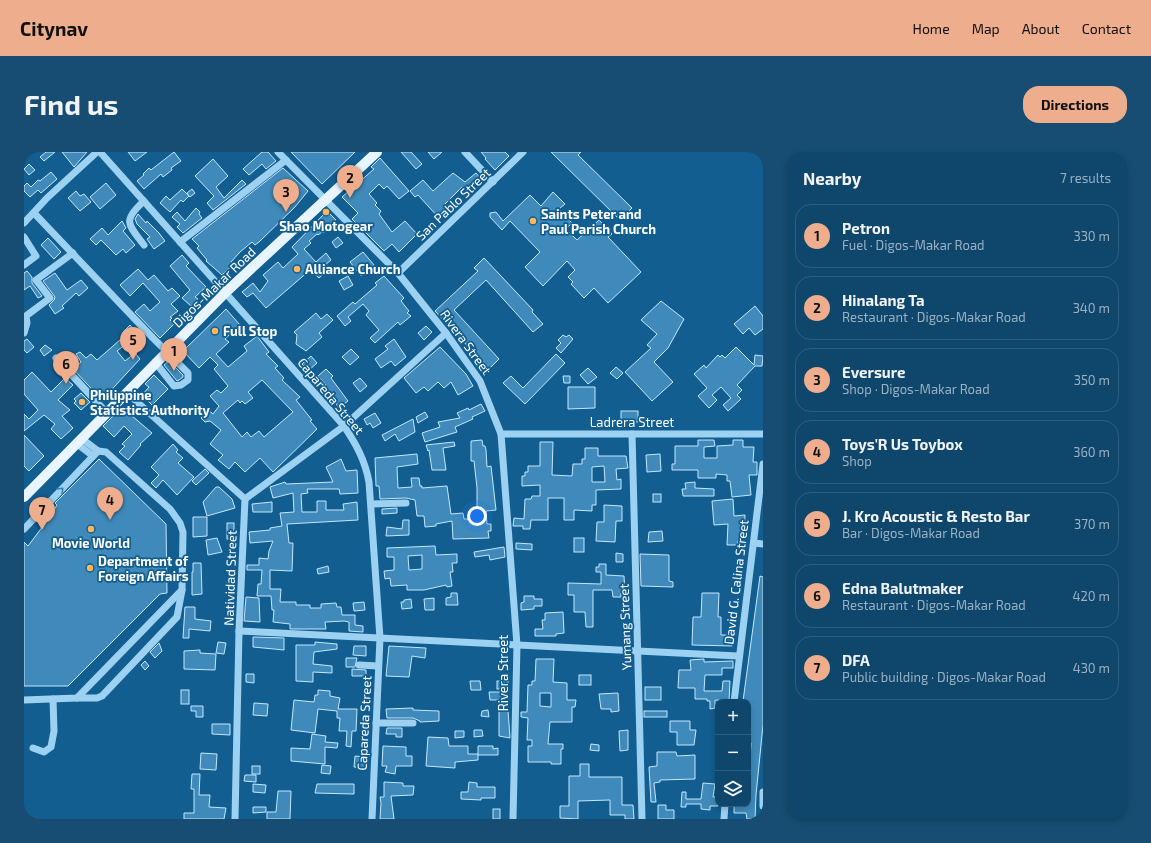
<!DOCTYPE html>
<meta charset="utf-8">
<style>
body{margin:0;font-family:"Exo 2",sans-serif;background:#174d72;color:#f1f3f6}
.controls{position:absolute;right:12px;bottom:12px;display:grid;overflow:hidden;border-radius:8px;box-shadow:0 2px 6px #0003}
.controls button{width:36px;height:36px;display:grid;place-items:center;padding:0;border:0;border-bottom:1px solid #2e5e7f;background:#0e466c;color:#f1f3f6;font:20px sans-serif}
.you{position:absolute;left:453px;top:364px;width:14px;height:14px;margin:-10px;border:3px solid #fff;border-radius:50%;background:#1a73e8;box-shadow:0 0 0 6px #1a73e833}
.badge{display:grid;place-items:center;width:26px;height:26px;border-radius:50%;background:#eead8d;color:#111;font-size:13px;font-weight:700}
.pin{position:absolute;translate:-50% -33px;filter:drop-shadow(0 1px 2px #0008)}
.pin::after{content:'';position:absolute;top:21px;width:14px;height:12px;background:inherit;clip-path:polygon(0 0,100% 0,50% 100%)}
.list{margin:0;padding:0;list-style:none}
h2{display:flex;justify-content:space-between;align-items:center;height:52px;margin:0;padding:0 16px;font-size:17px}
h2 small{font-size:13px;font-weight:400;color:#9bb1c2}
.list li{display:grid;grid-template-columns:26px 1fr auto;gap:12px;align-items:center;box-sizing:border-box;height:64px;margin:0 8px 8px;padding:0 8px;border:1px solid #2e5e7f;border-radius:16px}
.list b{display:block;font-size:15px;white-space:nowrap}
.list p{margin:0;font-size:13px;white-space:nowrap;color:#9bb1c2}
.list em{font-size:13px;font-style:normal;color:#9bb1c2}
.icon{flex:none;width:22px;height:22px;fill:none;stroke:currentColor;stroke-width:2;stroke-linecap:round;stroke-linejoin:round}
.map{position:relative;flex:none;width:739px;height:667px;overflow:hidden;border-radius:16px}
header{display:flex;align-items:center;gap:24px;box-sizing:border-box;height:56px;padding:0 20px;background:#eead8d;color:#111}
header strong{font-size:19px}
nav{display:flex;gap:22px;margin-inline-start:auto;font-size:14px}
.intro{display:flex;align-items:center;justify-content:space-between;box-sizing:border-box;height:96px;padding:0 24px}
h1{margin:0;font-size:28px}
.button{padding:10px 18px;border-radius:16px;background:#eead8d;color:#111;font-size:14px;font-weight:700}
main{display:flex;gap:24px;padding:0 24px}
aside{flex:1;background:#0e466c;border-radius:16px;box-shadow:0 2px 6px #0003}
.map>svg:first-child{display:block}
</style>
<header>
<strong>Citynav</strong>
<nav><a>Home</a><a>Map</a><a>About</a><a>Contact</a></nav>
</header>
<div class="intro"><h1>Find us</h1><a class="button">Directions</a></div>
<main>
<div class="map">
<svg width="739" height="667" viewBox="0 0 739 667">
<rect width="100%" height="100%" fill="#125e90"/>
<g fill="#3f8aba" stroke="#c4e7fd" fill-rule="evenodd">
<path d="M22,0H31L20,9L16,5Z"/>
<path d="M38,0H63L50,15Z"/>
<path d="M104,0H123L111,9Z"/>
<path d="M150,0L157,9L147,16L148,18L139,25L137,22L120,37L113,29L120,23L119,22L125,16L127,18Z"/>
<path d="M238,0H244L252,9L242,17L238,12L225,23L219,17Z"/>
<path d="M267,0H331L298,32Z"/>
<path d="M377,0H387L398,12L392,17Z"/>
<path d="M404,0H418L410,7Z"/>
<path d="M457,0H481L485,4L471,18L461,7L462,6Z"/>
<path d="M527,0H557L554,3L608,56L596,68Z"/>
<path d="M356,6L385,39L375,47L363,34L360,37L355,32L345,42L353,51L351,53L357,59L355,62L368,80L381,69L393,82L375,100L368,92L360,99L328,67L334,61L318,45L350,17L347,15Z"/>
<path d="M189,7L204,24L192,35L200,46L218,28L222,32L189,58L183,51L190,44L188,42L171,24Z"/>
<path d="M5,12L11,18L5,23L0,17Z"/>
<path d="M259,16L284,39L271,55L235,90L231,93L228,90L216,100L207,110L210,112L198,123L182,109L183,108L173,96L175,94L168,87Z"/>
<path d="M27,20L33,27L17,41L14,38L6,45L0,39V34L3,31L7,35L14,28L16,29Z"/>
<path d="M429,21L441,30L452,21L457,27L442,39L438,35L421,52L425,57L415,66L394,43L391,45L386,39L399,28L409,39Z"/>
<path d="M82,31L92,43L76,57L66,45Z"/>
<path d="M158,37L165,44L159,50L157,48L146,60L136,51L142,44L146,48Z"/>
<path d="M168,37L171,41L166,45L163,41Z"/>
<path d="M52,39L56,44L60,42L67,50L56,59L44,46Z"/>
<path d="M529,40L541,52L535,57L548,71L542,77L553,88L575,68L588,82L584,85L617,120L584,151L570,136L560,146L547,132L549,130L544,125L551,118L543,109L519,134L501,115L516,100L486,69L478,78L466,65V61L472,60L479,69L506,43L517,54Z"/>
<path d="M172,56L176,60L175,62L178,66L159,81L153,75L156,72L148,65L153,60L161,69Z"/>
<path d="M301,61L304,64L306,62L312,68L309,70L310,72L299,81L298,80L294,83L293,82L285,89L287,91L280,97L292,110L302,101L307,108L301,113L305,117L295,126L286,118L242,156L229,141L223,145L218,140L229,131L236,140L244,129L239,123L254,110L259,116L274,102L268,95Z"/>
<path d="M114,62L122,71L123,69L135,81L141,89L130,97L123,87L126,85L113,72L111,67Z"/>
<path d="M98,69L102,76L99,79L111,93L102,101L99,97L92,103L77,88L72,93L66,87L78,76L84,83Z"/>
<path d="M314,85L319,91L312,96L308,90Z"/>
<path d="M24,86L37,100L30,107L17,93Z"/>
<path d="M339,100L350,113L337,124L326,110Z"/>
<path d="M158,103L165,111L162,114L182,135L171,145L174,147L167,154L158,146L166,138L146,114Z"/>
<path d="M460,106L509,158L508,160L519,172L509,180L462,128L430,158L475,207L465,217L411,159L454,119L450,116Z"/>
<path d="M114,117L124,128L130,123L144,139L148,136L156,144L147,152L154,159L146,165L148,166L146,168L150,172L136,186L111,160L120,152L126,159L136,150L119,131L106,144L96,133Z"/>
<path d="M3,119L8,125V131L18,144L14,146L6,134L0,138V121Z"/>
<path d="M31,121L43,138L57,128L64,136L55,144L52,141L38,154L40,156L31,162L25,153L30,148L31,145L19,129Z"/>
<path d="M324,124L329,133L320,138L315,129Z"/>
<path d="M360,124L380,146L377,149L385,159L383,161L387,164L376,173L374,170L351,191L346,186L355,178L342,163L345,159L339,152L324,165L327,169L321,174L313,164L329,150L331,152L353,133L351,131Z"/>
<path d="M637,149L660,167L644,196L630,210L649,230L628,249L601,220L627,196L623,193L633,182L617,168Z"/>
<path d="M731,154L739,164V177L731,183L725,176L719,182L710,172Z"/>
<path d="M202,157L216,173L201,187L205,190L192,202L204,215L223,199L220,194L233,184L245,200L242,202L254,214L251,216L260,226L258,228L276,245L272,248L288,268L286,269L293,277L249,320L236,306L221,320L211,310L205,317L194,308L199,303L186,292L197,278L186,269L181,270L177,266L184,258L189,262L195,254L186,244L193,238L197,241L204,234L190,217L194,213L186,205L175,216L159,199ZM238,228L269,260L240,285L235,279L227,285L223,280L218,285L199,261L214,248L216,251L218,249L221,252L229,246L224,240Z"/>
<path d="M292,161L297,167L303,162L309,168L295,181L298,185L282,199L272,192L273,183L270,180Z"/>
<path d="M106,173L112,181L103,187L99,180Z"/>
<path d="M402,174L408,180L400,188L394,181Z"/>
<path d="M539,183L542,185L545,183L549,187L537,201L532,196L537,191L534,188Z"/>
<path d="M3,187L10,195L3,201L0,198V189Z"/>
<path d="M97,187L102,192L93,199L101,209L111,201L116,207L78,248L49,217L57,210L52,202L56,200L62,206L67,202L73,208Z"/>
<path d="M370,187L382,205L371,214L367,209L357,216L351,207L364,197L361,194Z"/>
<path d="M21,193L28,198L20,204L16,198Z"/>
<path d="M416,195L442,222L449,234L434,243L427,230L420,236L414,230L404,239L400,235L392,241L380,226Z"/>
<path d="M712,195L730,213L731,203L739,204L738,214H731L713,233L718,238L713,243L717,247L704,259L699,253L707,246L697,235L688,243L693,248L685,256L674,244L683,236L670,222L680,213L682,216L694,203L696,205L698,203L701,206Z"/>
<path d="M327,197L335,205L326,213L318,205Z"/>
<path d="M532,202L541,211L501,252L479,231L487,224L499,236Z"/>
<path d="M287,204L293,211L284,219L278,212Z"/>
<path d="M145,209L159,223V225L155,228L153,229L140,213Z"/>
<path d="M592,215L599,221L593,227L586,221Z"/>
<path d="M564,216L573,225L564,232L556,223Z"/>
<path d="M302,217L309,224L307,226L324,249L315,256L300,234L302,233L294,224Z"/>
<path d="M8,220L27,240L41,226L49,233L34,248L46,258L38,264L49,276L37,287L27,277L31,272L20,263L0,279V262L5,267L14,258L0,242V228Z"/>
<path d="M130,223L144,237L128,253L118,243L125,235L121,232Z"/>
<path d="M539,224H546V231H540Z"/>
<path d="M336,226L343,234L336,240L329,231Z"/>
<path d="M544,235H571V256L544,257Z"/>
<path d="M57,241L66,250L57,258L50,251L52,249L50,247Z"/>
<path d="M457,252L461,259L448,265L449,267L431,275L433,280L401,290L398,281L416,275L414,270L436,266L433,261L444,256L445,258Z"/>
<path d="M100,257L128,281L116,292L117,293L104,308L95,300L101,294L98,292L108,282L100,274L90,285L79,274L95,258L96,260Z"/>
<rect x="597" y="259" width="17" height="11"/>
<path d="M401,260L404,265L394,271L392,265Z"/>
<path d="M351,261L357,271L349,276L346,271L343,273L340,267Z"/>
<path d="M389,267L391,280L375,289L371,282L361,289L358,283Z"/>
<path d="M0,283L20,304L5,319L0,314Z"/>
<path d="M458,288L459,294H461L462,298L463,315L467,314L472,358L462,359L463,372H467V379H464L465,386L429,387L428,369L412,372V374L401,375L400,364H393L391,348L382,346L356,347L355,334H352L351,306L393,302L394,312L373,315L374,336L388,335L387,326H395L396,334H398V336L423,334L427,362L439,361L440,367H450V360H453V336L450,309H447V289Z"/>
<path d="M674,288H690L691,294L680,295V306H693V294L709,293V288H719V295H730L729,310H733V323H725L727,343L708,345L706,329H703V323L692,322V326H674V318H648V312H651V294H674Z"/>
<path d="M430,290L431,294L419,296L422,318H408L405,298L404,299L402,293Z"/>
<path d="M516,290H529L528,323L548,324L549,312H558V307H561V296H574V304H602L604,316L592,317L593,328L597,327V337L572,338V353H568V359L550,358V368H540V346H524V368H507L506,377H499V374H489L490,366L500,367L501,347H507L508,344H516V333L498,334V324H501V320H504V314H516ZM580,314L581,330H568V315Z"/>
<path d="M149,292L154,298L152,300L159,306L154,311L170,325L153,343L139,328L132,336L127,331L135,323L127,315Z"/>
<path d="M636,302L637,319L623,320L622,303Z"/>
<path d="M75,307L142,372L143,441L136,442L44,534H0V390L4,394L25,366L33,353L31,351Z"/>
<path d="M317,307L322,319L333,318L334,341L316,342L315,337H283L284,341L277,342L278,360H293V349H302V358H320L319,352L333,350L334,368L263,372L265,391H269L268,419L246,418V437H257L256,450H272V453H286V456H297V452L312,451L313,455H317L318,463H331V473L339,474V480L325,479V470L320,469L301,470L302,477H266V472L249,470L250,458H248L247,444H233L234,432H237L238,418H223V413H235V406L244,407L245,399L249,389L226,391L225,380L246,378V376L258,374L256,361L270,360L269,341L249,346L246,335L261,330L262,332L309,330L302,315Z"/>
<path d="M181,317L185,321L172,333L168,329Z"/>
<path d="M671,330V336L690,337V344H659L658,337H662L661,331Z"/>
<path d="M192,335H195L208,347L211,356L183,364L179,350Z"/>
<rect x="629" y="342" width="8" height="8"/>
<path d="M709,347L710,364L721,363L720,385H718V389H714V393H703L704,372L690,373L688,349Z"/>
<path d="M248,350V360H229L228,352Z"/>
<path d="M580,353L598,354V369H592L591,390L572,389L573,370H580Z"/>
<path d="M373,356V361L358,362V357Z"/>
<path d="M169,365H183V384L169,385Z"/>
<path d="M379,368H385V383L362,384L363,375L378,377Z"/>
<rect x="203" y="371" width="7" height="16"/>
<path d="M638,379L639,389L624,390L625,380Z"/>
<path d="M193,386L198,400L184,403L182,388Z"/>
<rect x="550" y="386" width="10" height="14"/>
<path d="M492,391L508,392V398L492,397Z"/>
<path d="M411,394L412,403L433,402V411H428L429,420H426L428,434L423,435L422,433L400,438H383V433L367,434L366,426L361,427L360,419L370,418V405H363V396ZM398,403V417L385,418L384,404Z"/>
<path d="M480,395L481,405L466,408L465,403L451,405L450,400Z"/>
<path d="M592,401L599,402V410H592Z"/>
<path d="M616,402L645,403V429L649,430V435L617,434Z"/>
<path d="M169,411H177L178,442L168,443V420H169Z"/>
<path d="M575,412H582V423L600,424L601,441H597V445H589L588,438H569V475H562L561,460H550V443H544V431L577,432V420H572V415H575Z"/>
<path d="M304,414L305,420L294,422L293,417Z"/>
<path d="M736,424L739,425V573L732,643L731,667H723L722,661H710V652H724V608H726L727,591H724V550L719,549Z"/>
<path d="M427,441H433L434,453H422V446L427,445Z"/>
<path d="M678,441H695L694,465H697V483H708V494L668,493L669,465H677Z"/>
<path d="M500,444H510V447H518V454H510V457L497,458V451L500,450Z"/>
<path d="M222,445L235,446L236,470L220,469Z"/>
<path d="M410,446V458H401L400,447Z"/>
<path d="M387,447L388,456L378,457L377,450H380V448Z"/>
<path d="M340,450L341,458L330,459L329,451Z"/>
<path d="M161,455H171V467L187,469L186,479L165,477V486H159Z"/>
<path d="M539,460L540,481L532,482V484H511V477H519L518,468H521V461Z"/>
<path d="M229,485L260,486V498L229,495Z"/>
<path d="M194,490L202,491L200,502L192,501Z"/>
<path d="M291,490L313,492V497L290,500L289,512L308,514V521L289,520V530L272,529V493H291Z"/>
<path d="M135,491L138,499L131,506L126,500Z"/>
<path d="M330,494H342V504L329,503Z"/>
<path d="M365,494L402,496L401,506L388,504L385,525L362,524Z"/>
<path d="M176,498V501L192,502L191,518L160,517V499Z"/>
<path d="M322,506H333L331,515H322Z"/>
<path d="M512,507H530L529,530L543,531V548H552L551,555H548V570H526L524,592H539V597H537V612H527V610H504V594H508V588H503L504,566L497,565V560H503L504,533H508V529H511ZM516,541H527V555L516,554Z"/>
<path d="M680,507V510L709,509V516H698V523H681L680,539H698L699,529H706L705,549L691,548V556L686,557V549H683V547H671V536H654L655,518H667L666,508Z"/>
<path d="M121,509L125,514L121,518L117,513Z"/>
<path d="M328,517L342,518V524H328Z"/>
<path d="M222,522H230V531L222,530Z"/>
<rect x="555" y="523" width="12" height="10"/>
<path d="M446,529H456L457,538H447Z"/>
<rect x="473" y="529" width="11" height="8"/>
<rect x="621" y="535" width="16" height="13"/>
<rect x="157" y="538" width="8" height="14"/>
<path d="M294,538L306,539V544L316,546L314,557H333L332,579H328L327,595L322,594L323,579H315L316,566H313V559L294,557L291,581L267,578L270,548L290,550L291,543H294Z"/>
<path d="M465,540H478V548H466Z"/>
<path d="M594,541L595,559L587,560V557H577L575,542Z"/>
<path d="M230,551L244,552L243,564L229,563Z"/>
<path d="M167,554H179V565H172V559H167Z"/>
<path d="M389,556V558L415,559V569L396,570V569L389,566H363L362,557Z"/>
<path d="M475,557L484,558L486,586L475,584Z"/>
<path d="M464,558L465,565L457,564L458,559Z"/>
<rect x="620" y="559" width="23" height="6"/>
<path d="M646,569H666V578H672L670,593H653V580H646Z"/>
<path d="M188,572H206V583L188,582Z"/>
<path d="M363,576H378V585H372V582H362Z"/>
<path d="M450,578H458L459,584L450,585Z"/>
<path d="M604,578V598L596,599L595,579Z"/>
<path d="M431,579H440V585L431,586Z"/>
<path d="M288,582L302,584L301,590L314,591L313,596L301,595V612L267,609V596L286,597Z"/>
<path d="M404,585L424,586L425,594H444V602H454V608L431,610V616L402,614Z"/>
<path d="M567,592L575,593V599L566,598Z"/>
<path d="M359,594L382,595V604H388V614H372L371,622L361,620L363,614H358Z"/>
<path d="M454,594H469V597L474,596V603H454Z"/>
<path d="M633,600H652L653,604L671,603V627L636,628V630L630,631L632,650H627L625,615L633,614Z"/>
<path d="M177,601L193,602L192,618L176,617Z"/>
<path d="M331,604L343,605L342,616L330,615Z"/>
<path d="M556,612H565V625H598V653H609L610,667H601V663H586V648L554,649V667L536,666V654H545V624H556Z"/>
<path d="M298,613L307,614L306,622L297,621Z"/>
<rect x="228" y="614" width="8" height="8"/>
<path d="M168,622H176L175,643H186L185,655L202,656L200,667H160V661H170V637H167Z"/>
<path d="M221,623H232V630L220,629Z"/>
<path d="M360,630L379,631V634H390L389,643L367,644L370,667H356L357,651L356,645H360Z"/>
<path d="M445,630L453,631V635H471V646H457V648L437,647V640H444Z"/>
<path d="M679,631L691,632L689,645H694V654H686V658L677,657V652H662V655H657L658,640H662V647H677Z"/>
<path d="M229,632L242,633L241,641L229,640Z"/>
<path d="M293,632H330V642L291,641Z"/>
<path d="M254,639H267L266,667H243V660H252Z"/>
<path d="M634,653H642V658H650V667H634Z"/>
<path d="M229,655H242V660L229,661Z"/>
<rect x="469" y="657" width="7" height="10"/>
</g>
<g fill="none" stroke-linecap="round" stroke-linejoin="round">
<g stroke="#9dd1f2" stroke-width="7">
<path d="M76,0L320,274C332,292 341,308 345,330L356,486L348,667"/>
<path d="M254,0L374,121L422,181L456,229L477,282L493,493L489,667"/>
<path d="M441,0L469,30"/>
<path d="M0,3L3,0"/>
<path d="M120,49C98,69 104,72 120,93"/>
<path d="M10,61L129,186L164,221V228L157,233L150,234L131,210"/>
<path d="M0,71L23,46L73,0"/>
<path d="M0,85L12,104L0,113"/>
<path d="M156,90L262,8"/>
<path d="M374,121L499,0"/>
<path d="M0,181L3,171L2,164L26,146L12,128L49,101"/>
<path d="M32,206L82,260"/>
<path d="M102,240L221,347L215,479L211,667"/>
<path d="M477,282H739"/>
<path d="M608,282L618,667"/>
<path d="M52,291L69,304"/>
<path d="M221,347L320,274L422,181"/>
<path d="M347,352L382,351"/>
<path d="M0,377L74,299"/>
<path d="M730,391L739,392"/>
<path d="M215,479L714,504"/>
<path d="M335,513L354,514"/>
<path d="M53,546H73L78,544L153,465L158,438"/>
<path d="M0,548L53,546L158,438L159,380L156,371L146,357L82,300L74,299L57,286"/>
<path d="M710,550L739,312"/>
<path d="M352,571H389"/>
<path d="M9,596L20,600L27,595L30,579L29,547"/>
<path d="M739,640V654"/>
<path d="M700,667L701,652"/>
</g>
<path stroke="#e8f5ff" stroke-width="10" d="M0,345L202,140L353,0"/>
</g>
<defs><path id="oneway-chevron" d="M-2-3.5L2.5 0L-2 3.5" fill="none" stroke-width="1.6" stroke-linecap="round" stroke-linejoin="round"/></defs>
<use stroke="#3c80ad" href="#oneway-chevron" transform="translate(37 338) rotate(-46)"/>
<g fill="#ffb65e" stroke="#125e90" stroke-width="1.5">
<circle cx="302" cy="60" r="4"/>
<circle cx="509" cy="69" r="4"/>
<circle cx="273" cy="117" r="4"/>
<circle cx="191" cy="179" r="4"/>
<circle cx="58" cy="250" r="4"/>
<circle cx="67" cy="377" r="4"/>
<circle cx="66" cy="416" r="4"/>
</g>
<g text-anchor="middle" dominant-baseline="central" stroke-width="3.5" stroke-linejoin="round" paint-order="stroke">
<g font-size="13" fill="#fff" stroke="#125e90">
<text transform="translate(429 52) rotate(-44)">San Pablo Street</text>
<text transform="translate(190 135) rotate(-44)">Digos-Makar Road</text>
<text transform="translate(442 190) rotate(54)">Rivera Street</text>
<text transform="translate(307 244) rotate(50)">Capareda Street</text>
<text x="608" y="270">Ladrera Street</text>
<text transform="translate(206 426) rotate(-88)">Natividad Street</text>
<text transform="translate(712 430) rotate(-83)">David G. Calina Street</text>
<text transform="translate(601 475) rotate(-92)">Yumang Street</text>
<text transform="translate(479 521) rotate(-90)">Rivera Street</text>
<text transform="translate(340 571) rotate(-87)">Capareda Street</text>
</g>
<g font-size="13" font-weight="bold" fill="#fff" stroke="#125e90" text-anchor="start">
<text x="517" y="62">Saints Peter and<tspan x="517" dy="15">Paul Parish Church</tspan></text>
<text x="302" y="74" text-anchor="middle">Shao Motogear</text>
<text x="281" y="117">Alliance Church</text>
<text x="199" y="179">Full Stop</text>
<text x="66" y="243">Philippine<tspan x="66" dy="15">Statistics Authority</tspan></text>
<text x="67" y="391" text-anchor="middle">Movie World</text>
<text x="74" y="409">Department of<tspan x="74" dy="15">Foreign Affairs</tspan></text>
</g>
</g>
</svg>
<div class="controls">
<button>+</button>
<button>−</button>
<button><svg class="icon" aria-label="layers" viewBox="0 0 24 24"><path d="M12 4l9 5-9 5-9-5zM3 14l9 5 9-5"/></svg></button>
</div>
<div class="you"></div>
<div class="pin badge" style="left:150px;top:219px">1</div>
<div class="pin badge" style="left:326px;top:46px">2</div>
<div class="pin badge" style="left:262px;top:60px">3</div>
<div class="pin badge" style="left:86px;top:368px">4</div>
<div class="pin badge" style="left:109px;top:208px">5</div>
<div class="pin badge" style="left:42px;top:232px">6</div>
<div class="pin badge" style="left:18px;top:378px">7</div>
</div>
<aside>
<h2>Nearby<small>7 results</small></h2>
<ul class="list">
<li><span class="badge">1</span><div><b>Petron</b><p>Fuel · Digos-Makar Road</p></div><em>330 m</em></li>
<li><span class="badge">2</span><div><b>Hinalang Ta</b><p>Restaurant · Digos-Makar Road</p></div><em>340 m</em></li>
<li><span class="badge">3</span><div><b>Eversure</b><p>Shop · Digos-Makar Road</p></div><em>350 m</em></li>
<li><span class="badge">4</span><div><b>Toys'R Us Toybox</b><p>Shop</p></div><em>360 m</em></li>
<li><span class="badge">5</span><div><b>J. Kro Acoustic &amp; Resto Bar</b><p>Bar · Digos-Makar Road</p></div><em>370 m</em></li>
<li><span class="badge">6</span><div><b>Edna Balutmaker</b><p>Restaurant · Digos-Makar Road</p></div><em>420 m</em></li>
<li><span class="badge">7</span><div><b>DFA</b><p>Public building · Digos-Makar Road</p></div><em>430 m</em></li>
</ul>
</aside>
</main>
